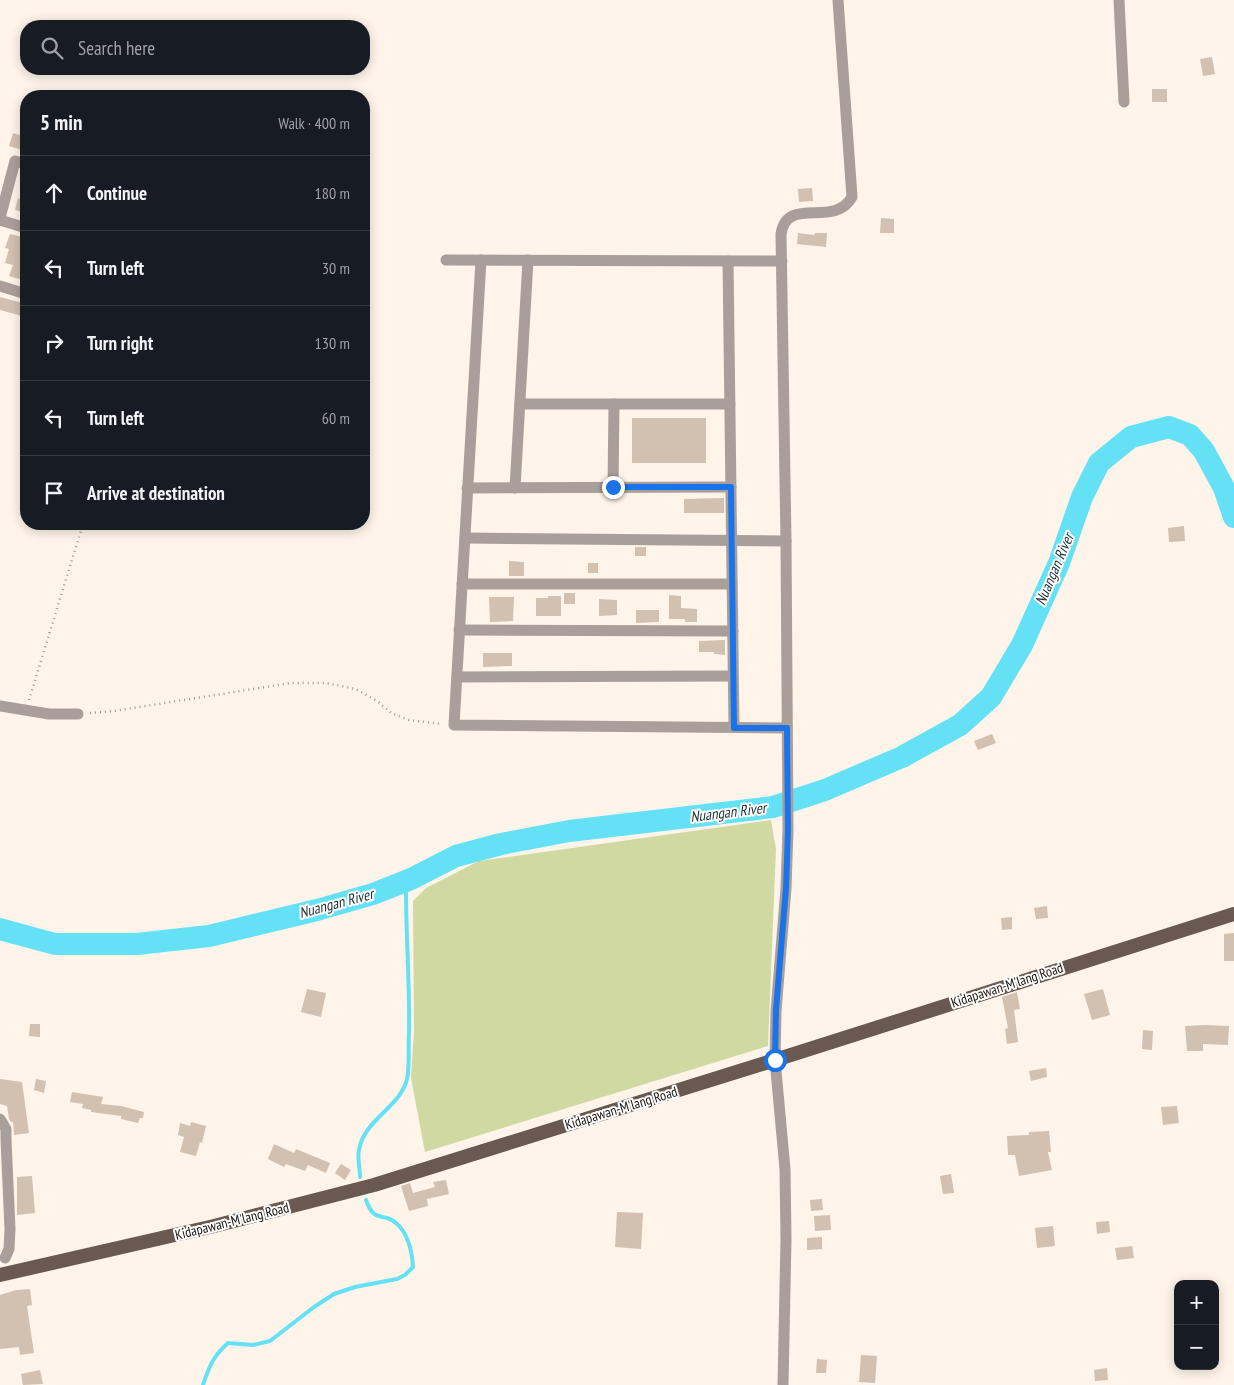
<!DOCTYPE html>
<meta charset="utf-8">
<style>
body{margin:0;font-family:"PT Sans Narrow",sans-serif;background:#242831;color:#f1f3f6}
.controls{position:absolute;right:15px;bottom:15px;display:grid;overflow:hidden;border-radius:10px;box-shadow:0 2px 12px #0003}
.controls button{width:45px;height:45px;display:grid;place-items:center;padding:0;border:0;border-bottom:1px solid #363941;background:#171b24;color:#f1f3f6;font:25px sans-serif}
.stop{position:absolute;width:15px;height:15px;margin:-11px;border:4px solid #1a73e8;border-radius:50%;background:#fff}
.stop.end{background:#1a73e8;border-color:#fff;box-shadow:0 1px 5px #0008}
.list{margin:0;padding:0;list-style:none}
h2{display:flex;justify-content:space-between;align-items:center;height:65px;margin:0;padding:0 20px;font-size:21px}
h2 small{font-size:16px;font-weight:400;color:#9ea1a6}
.list li{display:grid;grid-template-columns:32px 1fr auto;gap:15px;align-items:center;box-sizing:border-box;height:75px;padding:0 20px;border-top:1px solid #363941}
.list b{display:block;font-size:19px;white-space:nowrap}
.list em{font-size:16px;font-style:normal;color:#9ea1a6}
.icon{flex:none;width:28px;height:28px;fill:none;stroke:currentColor;stroke-width:2;stroke-linecap:round;stroke-linejoin:round}
.map{position:relative;flex:none;width:1234px;height:1385px;overflow:hidden}
.search{position:absolute;background:#171b24;box-shadow:0 2px 12px #0003;left:20px;top:20px;width:350px;height:55px;display:flex;align-items:center;gap:12px;box-sizing:border-box;padding:0 18px;border-radius:20px;color:#9ea1a6;font-size:19px}
.panel{position:absolute;background:#171b24;box-shadow:0 2px 12px #0003;left:20px;top:90px;width:350px;height:440px;border-radius:20px}
.map>svg:first-child{display:block}
</style>
<div class="map">
<svg width="1234" height="1385" viewBox="0 0 1234 1385">
<rect width="100%" height="100%" fill="#fef4e9"/>
<path fill="#d1d9a3" d="M771,820L776,849L768,1046L425,1152L411,1078L414,1031L413,901L426,888L479,861Z"/>
<g fill="none" stroke-linecap="round" stroke-linejoin="round">
<g stroke="#65e1f6" stroke-width="4">
<path d="M360,1177C360,1168 357,1158 359,1150C364,1119 400,1108 407,1079C410,1065 408,1048 409,1033C410,986 406,939 406,892L411,879"/>
<path d="M203,1385C209,1367 213,1356 228,1343L253,1345L270,1341L314,1307L334,1294L355,1287L397,1279L405,1275L413,1267C412,1252 408,1233 396,1223C383,1211 375,1225 366,1200"/>
</g>
<path stroke="#65e1f6" stroke-width="22" d="M0,929L55,944H137L209,936L317,910L373,894L411,879L456,856L501,844L569,831L773,807L825,790L902,757L960,725L991,697L1022,645L1059,563L1082,497L1099,463L1131,437L1169,427L1190,435L1204,451L1224,488L1234,517"/>
</g>
<g fill="#d2c0b0">
<path d="M1212,57L1215,74L1203,76L1200,59Z"/>
<rect x="1152" y="89" width="15" height="13"/>
<path d="M13,133L26,137V151L9,146Z"/>
<path d="M812,188L813,201L799,202L798,189Z"/>
<path d="M18,198L26,200V213L15,210Z"/>
<path d="M881,218L894,219V233H880Z"/>
<path d="M798,233L814,235L815,233H827L826,247L797,244Z"/>
<path d="M10,234L26,238V281L9,276L13,265L5,263L9,249L5,248Z"/>
<path d="M0,297L26,304V317L0,310Z"/>
<rect x="632" y="418" width="74" height="45"/>
<path d="M724,498V513H684V499Z"/>
<path d="M1184,526L1185,541L1169,542L1168,528Z"/>
<rect x="635" y="547" width="11" height="9"/>
<path d="M509,561L524,562V576H509Z"/>
<rect x="588" y="563" width="10" height="10"/>
<rect x="564" y="593" width="11" height="11"/>
<path d="M669,595L681,596V608L697,609V622H685V619H669Z"/>
<path d="M548,596H561V616H536V598H548Z"/>
<path d="M489,597H514L513,621L490,622Z"/>
<path d="M599,599L617,600V615L599,616Z"/>
<path d="M636,610H659V622L636,623Z"/>
<path d="M725,640V655L714,654V652H699V641Z"/>
<path d="M483,653H512V666L483,667Z"/>
<path d="M992,734L996,743L978,750L974,741Z"/>
<path d="M1047,906L1048,918L1036,919L1034,908Z"/>
<path d="M1012,917V929L1002,930L1001,918Z"/>
<path d="M1234,933V961H1224V934Z"/>
<path d="M307,989L326,993L321,1017L301,1012Z"/>
<path d="M1103,989L1110,1015L1092,1020L1084,994Z"/>
<path d="M1017,992L1020,1009L1014,1010L1018,1042L1007,1044L1005,1029L1008,1028L1002,997Z"/>
<path d="M30,1024H40V1037L29,1036Z"/>
<path d="M1205,1025L1229,1026L1228,1045L1203,1044V1051H1187L1185,1026Z"/>
<path d="M1143,1030L1153,1031L1152,1050L1142,1049Z"/>
<path d="M1046,1068L1047,1077L1031,1081L1029,1071Z"/>
<path d="M0,1079L22,1082L29,1133L14,1135L13,1122H11L9,1119L7,1106L0,1104Z"/>
<path d="M36,1079L46,1081L44,1093L34,1090Z"/>
<path d="M72,1092L103,1097L101,1104L121,1106L144,1112L143,1118H140L138,1123L121,1119V1116L91,1112V1110L82,1108L83,1104L70,1102Z"/>
<path d="M1177,1106L1179,1123L1163,1125L1161,1107Z"/>
<path d="M191,1122L206,1126L202,1143L200,1142L196,1156L180,1152L184,1137L178,1135L180,1123L190,1126Z"/>
<path d="M1049,1131L1051,1152H1048L1052,1170L1019,1176L1015,1155H1008L1007,1136L1029,1135V1132Z"/>
<path d="M274,1144L294,1153L296,1149L330,1163L326,1173L308,1165L305,1171L286,1164L284,1167L268,1159Z"/>
<path d="M341,1164L351,1170L345,1180L335,1173Z"/>
<path d="M951,1174L954,1193L943,1194L940,1176Z"/>
<path d="M32,1176L35,1213L17,1215V1177Z"/>
<path d="M446,1180L449,1194L427,1199L428,1206L409,1211L401,1186L410,1183L413,1193L435,1187L433,1182Z"/>
<path d="M822,1199L823,1210L811,1211L810,1200Z"/>
<path d="M617,1212L643,1213L641,1249L615,1247Z"/>
<path d="M830,1215L831,1230L815,1231L814,1216Z"/>
<path d="M1109,1221L1110,1232L1097,1234L1096,1222Z"/>
<path d="M1053,1226L1055,1246L1037,1248L1035,1228Z"/>
<path d="M822,1237V1249L807,1250V1238Z"/>
<path d="M1132,1246L1134,1258L1117,1260L1115,1248Z"/>
<path d="M30,1289L32,1305L27,1306L34,1353L20,1355L19,1347L0,1349V1295L16,1290Z"/>
<path d="M861,1355L877,1356L875,1383L859,1382Z"/>
<path d="M817,1359L827,1360L826,1373H816Z"/>
<path d="M1107,1368L1108,1380L1095,1381L1094,1370Z"/>
<path d="M40,1370L43,1384L23,1385L21,1374Z"/>
</g>
<g fill="none" stroke-linecap="round" stroke-linejoin="round">
<g stroke="#a29a91" stroke-width="2.5" stroke-dasharray="1 4" stroke-linecap="butt">
<path d="M29,700L83,524"/>
<path d="M90,713L114,711L291,683H326L356,689L377,701L391,713L409,720L442,724"/>
</g>
<g stroke="#a99f9a" stroke-width="11">
<path d="M1119,0L1124,102"/>
<path d="M0,218L15,161L26,164"/>
<path d="M0,220L26,228"/>
<path d="M446,260L782,261"/>
<path d="M481,260L454,725L787,728"/>
<path d="M728,261L734,727"/>
<path d="M0,286L26,294"/>
<path d="M520,404H730"/>
<path d="M613,487L614,404"/>
<path d="M467,488L731,487"/>
<path d="M515,488L528,260"/>
<path d="M465,538L786,541"/>
<path d="M462,584H732"/>
<path d="M459,630L733,631"/>
<path d="M457,677L733,676"/>
<path d="M0,706L49,714H78"/>
<path d="M0,1119L6,1129V1140L10,1229L9,1249L5,1258"/>
<path d="M783,1385L786,1239L785,1169L775,1060L776,1011L786,888L788,830L786,541L781,234C787,195 834,229 852,197L838,0"/>
</g>
<path stroke="#695950" stroke-width="14" d="M0,1275L214,1226L374,1185L775,1060L1234,914"/>
</g>
<g fill="none" stroke-linecap="round" stroke-linejoin="round">
<path stroke="#1a73e8" stroke-width="6" d="M613,487H731L734,728H787L788,830L786,888L776,1010L775,1060"/>
</g>
<g text-anchor="middle" dominant-baseline="central" stroke-width="4" stroke-linejoin="round" paint-order="stroke">
<g font-size="14" fill="#18120c" stroke="#fff">
<text transform="translate(1007 985) rotate(-18)">Kidapawan-M'lang Road</text>
<text transform="translate(621 1108) rotate(-17)">Kidapawan-M'lang Road</text>
<text transform="translate(232 1221) rotate(-14)">Kidapawan-M'lang Road</text>
</g>
<g font-size="15" font-style="italic" fill="#1c3236" stroke="#fff">
<text transform="translate(1054 569) rotate(-67)">Nuangan River</text>
<text transform="translate(728 812) rotate(-7)">Nuangan River</text>
<text transform="translate(336 903) rotate(-15)">Nuangan River</text>
</g>
</g>
</svg>
<div class="controls">
<button>+</button>
<button>−</button>
</div>
<div class="stop" style="left:775px;top:1060px"></div>
<div class="stop end" style="left:613px;top:487px"></div>
<div class="search"><svg class="icon" aria-label="search" viewBox="0 0 24 24"><circle cx="10" cy="10" r="6"/><path d="M15 15l6 6"/></svg>Search here</div>
<section class="panel">
<h2>5 min<small>Walk · 400 m</small></h2>
<ul class="list">
<li><svg class="icon" aria-label="ahead" viewBox="0 0 24 24"><path d="M12 20V5M6 11l6-6 6 6"/></svg><div><b>Continue</b></div><em>180 m</em></li>
<li><svg class="icon" aria-label="left" viewBox="0 0 24 24"><path d="M17 20v-9H6M10 6l-5 5 5 5"/></svg><div><b>Turn left</b></div><em>30 m</em></li>
<li><svg class="icon" aria-label="right" viewBox="0 0 24 24"><path d="M7 20v-9h11M14 6l5 5-5 5"/></svg><div><b>Turn right</b></div><em>130 m</em></li>
<li><svg class="icon" aria-label="left" viewBox="0 0 24 24"><path d="M17 20v-9H6M10 6l-5 5 5 5"/></svg><div><b>Turn left</b></div><em>60 m</em></li>
<li><svg class="icon" aria-label="arrive" viewBox="0 0 24 24"><path d="M6 21V4h12l-3 4 3 4H6"/></svg><div><b>Arrive at destination</b></div></li>
</ul>
</section>
</div>
